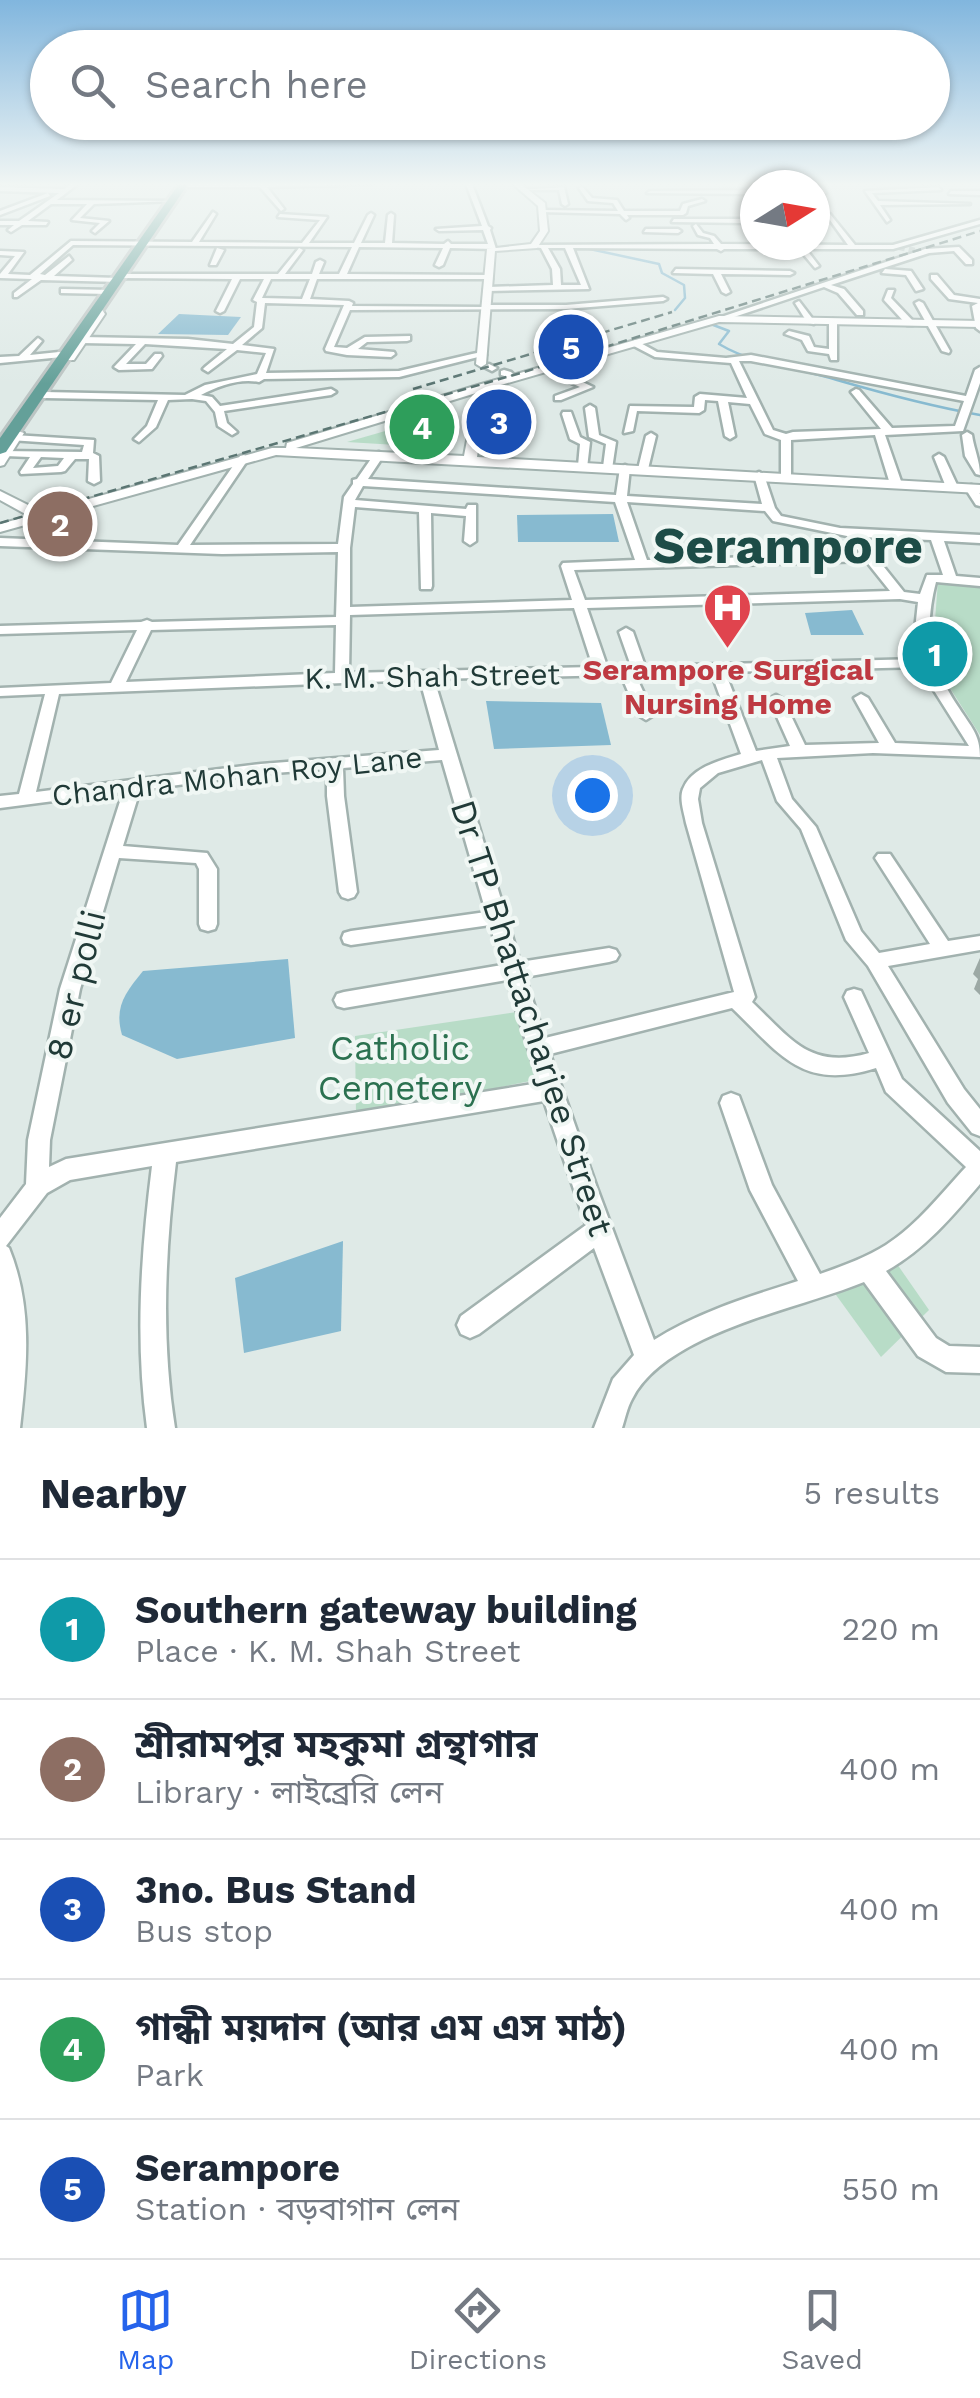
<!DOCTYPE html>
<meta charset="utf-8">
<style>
body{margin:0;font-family:"Work Sans","Noto Sans Bengali",sans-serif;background:#f2f2f3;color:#1f2937}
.compass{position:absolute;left:740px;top:170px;width:90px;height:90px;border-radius:50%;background:#fff;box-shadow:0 2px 8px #0004;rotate:79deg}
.you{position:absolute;left:592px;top:795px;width:35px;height:35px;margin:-25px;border:8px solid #fff;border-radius:50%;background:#1a73e8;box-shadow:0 0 0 15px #1a73e833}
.badge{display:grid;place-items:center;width:65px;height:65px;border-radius:50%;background:#2563eb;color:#fff;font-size:32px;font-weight:700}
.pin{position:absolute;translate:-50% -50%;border:5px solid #fff;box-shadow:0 2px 10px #0006}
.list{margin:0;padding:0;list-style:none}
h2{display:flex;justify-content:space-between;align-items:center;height:130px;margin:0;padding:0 40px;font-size:42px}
h2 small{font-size:32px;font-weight:400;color:#747a83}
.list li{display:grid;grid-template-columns:65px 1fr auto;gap:30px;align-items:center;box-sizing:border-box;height:140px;padding:0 40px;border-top:2px solid #e0e1e3}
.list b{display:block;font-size:38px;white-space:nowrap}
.list p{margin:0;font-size:32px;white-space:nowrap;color:#747a83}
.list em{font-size:32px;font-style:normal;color:#747a83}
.icon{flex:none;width:55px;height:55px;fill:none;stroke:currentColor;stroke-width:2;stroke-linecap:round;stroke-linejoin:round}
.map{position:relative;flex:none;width:980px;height:1428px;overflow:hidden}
.search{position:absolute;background:#fff;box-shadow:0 2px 8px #0004;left:30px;right:30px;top:30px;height:110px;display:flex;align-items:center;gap:25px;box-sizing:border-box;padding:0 35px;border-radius:55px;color:#747a83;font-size:38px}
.sheet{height:830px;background:#fff}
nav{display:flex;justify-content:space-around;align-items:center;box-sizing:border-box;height:140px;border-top:2px solid #e0e1e3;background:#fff;font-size:28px;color:#747a83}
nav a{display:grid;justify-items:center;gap:5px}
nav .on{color:#2563eb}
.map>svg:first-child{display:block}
</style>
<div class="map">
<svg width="980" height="1428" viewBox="0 0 980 1428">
<rect width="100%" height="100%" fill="#dfeae7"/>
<g fill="#b8dcc7">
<path d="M448,413L446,448L347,442Z"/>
<path d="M938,581L980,584V735L932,660Z"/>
<path d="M517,1012L540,1079L356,1117L355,1036Z"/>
<path d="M897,1264L929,1310L881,1357L831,1288Z"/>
</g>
<g fill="#87bad0">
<path d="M179,314L241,317L228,335L158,334Z"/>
<path d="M613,514L619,542H518L517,515Z"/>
<path d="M852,610L864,635H811L805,613Z"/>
<path d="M486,701L601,703L611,745L494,749Z"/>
<path d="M288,959L295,1038L177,1059L122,1035C114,1007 125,993 143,971Z"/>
<path d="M343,1241L341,1331L244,1353L235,1278Z"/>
</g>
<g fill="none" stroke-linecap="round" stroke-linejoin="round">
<g stroke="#87bad0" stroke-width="2.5">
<path d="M585,248L659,264L662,273L684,285L685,298L675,310"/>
<path d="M708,323L729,331L719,344C756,366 796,367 837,380C885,394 930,406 980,415"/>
</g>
<path stroke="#b9c7c4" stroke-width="6" stroke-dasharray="6 4" stroke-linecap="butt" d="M899,247L916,251"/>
<defs>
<g id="minor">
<path d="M71,184H78L57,200L176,201L94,204L80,218L109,221L95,233L92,231L100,223L72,220L87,204H51L28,221L48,222L46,225H22L11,232L8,230L14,225H0V221H19L59,193L0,191V187L64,189Z"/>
<path d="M183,184H371L267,187L284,209L281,211L260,187H181Z"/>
<path d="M466,184H472L488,226L491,228L490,230L496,249L450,248L443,265L439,267L435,265L443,248L359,247L347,274L489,275L492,279H317L310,299L349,301L353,303L352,306L484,307L488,305H566L663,297L667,299L663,301L566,309L350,310L334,347L347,348L365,337L410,336V340L407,341L367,342L358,349L394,352L395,354L391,357L347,355L326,351L325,349L344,305L265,303L262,328L242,345L274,349L266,373L399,371L472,354L482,352L486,355L399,377L264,379L259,382C240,378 218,386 201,395L212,397L220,406L331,389L336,392L331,395L224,411L227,423L237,432L232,435L218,426L215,412L206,401L192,399L168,400L156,427L139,442L134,439L147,426L158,400L44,398L39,395L44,392L185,395L205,385L257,374L266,353L237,350L208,372L203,369L205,367L227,349L145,344L126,364H146L155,354H161L162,356L152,369L119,370L114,367L136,344L82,343L78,340L82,337L188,339L233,344L254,327L257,302L253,300L264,279H240L224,311L220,313L216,311L232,279L121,278L118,274H278L299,248L303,250L285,274H312L316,262L320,260L324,262L319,274H339L352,247L73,245L40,274L45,275L69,256L72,260L54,276L118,278L121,282L41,280L17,297H14V293L32,279L0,278V274L15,256L0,255V251L24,252L8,274L30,275L71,241L192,242L213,212L216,214L199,242L302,243L320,220L278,217L280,214L327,217L309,243H354L368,215L371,213L374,215L361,243H385L388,215L391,213L394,215L392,243L444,244L448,241L451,244H488L483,230L439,231L436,229L482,226ZM271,279H310L302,299L262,298Z"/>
<rect x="773" y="184" width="6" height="1"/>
<path d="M582,186L592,198L617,200L624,211H680L683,204L702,199L705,201L688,206L686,213L683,215H627L629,218L626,220L620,214L541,212L544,210L618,211L613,203L588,201L579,188Z"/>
<path d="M564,187L568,204L565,206L562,204L559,190H520Z"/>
<path d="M819,187H823L826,193L815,195V191H820Z"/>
<path d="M939,187L941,190L872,193L878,201L970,204L880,205L890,220L887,222L865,191Z"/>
<path d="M755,190V194L647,193L650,191Z"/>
<path d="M951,191H980V195L949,194Z"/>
<path d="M48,193L50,196L0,215V211Z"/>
<path d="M815,204L819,205L820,206L815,208Z"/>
<path d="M830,214L855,245H893L980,220V224L893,249H806L819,266L815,268L799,249H724L721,251L717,249L573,248L589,289L488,291L484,289L488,287L553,285L552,269L541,248L532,247V245L714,244L710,238L698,235L693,226L696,224L703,233L714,236L721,244L848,245L827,216ZM548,248H565L581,285H561L560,269Z"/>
<path d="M674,219H748L751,221L748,223L672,222Z"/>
<path d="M646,229H678L681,231L678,233L644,232Z"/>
<path d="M959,247L972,260V264H966L954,251L929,253L831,285L844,289L863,311V315H857L838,293L824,287L722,321L715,319L925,249Z"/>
<path d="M217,248L224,250L216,265H210Z"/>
<path d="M676,269L790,271L794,273L790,275L721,274L730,292L726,294L722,292L713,274L673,273Z"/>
<path d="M885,269L911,271L923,289L916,291L906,275L882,273Z"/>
<path d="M931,275H937L954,295L980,299V331L976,328L972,306L978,303L949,299L931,279Z"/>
<path d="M64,289L110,290L114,292L110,294L61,293V289Z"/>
<path d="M888,290H894L891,298L913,321V325H907L884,300Z"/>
<path d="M799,301L815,322L814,324L807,322L795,303Z"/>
<path d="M919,301L923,303L950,351L949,353L942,351L915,303Z"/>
<path d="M833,319L837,322V360H831L829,354L808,351L802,340L785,334L789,331L809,336L814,347L829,349V322Z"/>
<path d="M38,338L42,341L30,355L59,352L62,353V357L0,363V357L19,356Z"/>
<path d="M635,340L657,352L726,358L751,355L966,396L975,370L980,367V383L963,431L885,435L902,484L900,486L896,487L890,484L875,435L791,440V477L786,480L781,477V440L765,434L750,404L728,402L735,436L730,439L725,436L718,401L705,400L704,410L699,413L637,411L633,431L624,433L630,406L694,407L695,397L700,394L747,398L731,363L655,357L632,345L631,343ZM739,361H751L964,401L955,426L892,428L859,390L856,389L851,392L881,429L793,432L786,434L773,430Z"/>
<path d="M489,364L497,368L492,371L484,367Z"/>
<path d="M545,367H551L593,387L561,400H555V396L580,387L545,371Z"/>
<path d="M504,370L511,372L513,374L508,377L501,375V371Z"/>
<path d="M590,405L595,408L599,435L616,442L612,469L603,467L606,444L589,437L585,408Z"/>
<path d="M563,412H571L580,437L590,442L587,468L578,466L580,444L570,439L562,414Z"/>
<path d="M967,432L972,435C974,449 980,461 980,475L976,474L965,456L962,435Z"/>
<path d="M651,433L656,436L648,469L639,471L638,469L646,436Z"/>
<path d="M14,435L94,440L93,453L99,456L100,481L94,484L88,481L89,459H75L65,471L61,472L21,474L20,472L30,457L5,456L1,455V451L82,452L84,445L10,440V436ZM41,457L64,458L58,466L33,468Z"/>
<path d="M379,452L384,455L368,479L616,495L620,468L625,465L630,468L627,496L762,504L754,475L759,472L764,475L775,508L781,516L840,528L980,535V543L944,541L956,576L980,578V586L936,582C923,633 930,664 959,708C971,727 980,734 980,757L873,753L777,758L792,799L816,827L861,931L879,953L930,944L875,858L878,854H890L948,941L980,936V950L888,966L964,1089L980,1109V1136L972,1133L948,1103L868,966L846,940L801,829L777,801L762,760L718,773L700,788L698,799L702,823L755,997L752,1002C791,1039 810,1070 869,1053L844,997L847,991L854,989L861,991L902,1079L980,1151V1184C952,1217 924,1250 886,1271L936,1338L949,1346L980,1347V1373L946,1372L918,1356L864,1282C799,1309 666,1332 632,1399C627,1408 625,1419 622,1428H594L613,1379L634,1355L594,1248L479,1334L470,1338L461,1334L457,1325L461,1316L586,1225L544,1101L176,1162C165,1252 161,1339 175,1428H147C135,1340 141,1254 152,1166L70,1180L47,1193L6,1246L9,1248C33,1307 27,1366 20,1428H0V1218L26,1184L28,1140L60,989L123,792L0,808V796L19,794L45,694L0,696V688L111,683L137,630L0,634V626L141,622L147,620L152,622L336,617L338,552L222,554L0,546V538L178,545L240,456L244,455L249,458L190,545L338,544L344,497L353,484V480L357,479L375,453ZM363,486L615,502L635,560L563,563L561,566L572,600L350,607V548L355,507L419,512L421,589H431L432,586L431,513L466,516L464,541L470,545L476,541V505H468L466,509L355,500ZM627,502L765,511L773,521L847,536L861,554L647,560ZM860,537L931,540L943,575H927L920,594L904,592ZM866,561L890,591L585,600L574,570ZM900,599L918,602L915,630L920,659L645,666L633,632L626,628L619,632L631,666H607L587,608ZM574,608L593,667L349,673L350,615ZM336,625L335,673L126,682L151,630ZM922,667L933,689L969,746L895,743L868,698L861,694L854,698L879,743L805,745L783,699L776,695L769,699L790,746L756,751L725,672ZM711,672L741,754C722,760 691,767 683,789C679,799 684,812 686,823L734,992L545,1038L525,977L609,962L616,960L619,955L616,950L609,948L520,962L434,679L621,675L638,715L646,720L654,715L635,674ZM420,680L439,750L261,764L36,792L59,694ZM442,760L486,912L351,931L344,933L342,938L344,943L351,945L490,925L502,965L344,992L337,994L334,1000L337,1006L344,1008L507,980L539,1083L66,1159L49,1167L50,1140L80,989L119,858L196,863L199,869V924L201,929L208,931L215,929L217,924V869L207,853L123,846L140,790L261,774L327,769V796L339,892L342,897L348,899L354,897L357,892L344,796L343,768ZM732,1008C781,1055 802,1091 876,1068L886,1092L966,1167C941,1194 917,1225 886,1245C865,1258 843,1266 820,1274L772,1185L739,1096L731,1093L723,1096L720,1103L750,1190L798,1281C748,1297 698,1312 654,1340L597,1188L550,1054Z"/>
<path d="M939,454L944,457L958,487L956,489L952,490L946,487L934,457Z"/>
<path d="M971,485L975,486L980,494V506L976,505L965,488Z"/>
</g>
<g id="tertiary">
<path d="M513,184H521L545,203L548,231L537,248L495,251L486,364L481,367L476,364L487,249L531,244L540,231L538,206Z"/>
<path d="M94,307H100L105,314L74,360H66L65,358L95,314Z"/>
<path d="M719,316L980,321V327L719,322L487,389L477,457L980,485V493L276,455L0,532V524L29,516L0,500V491L42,512L272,448H286L287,443L478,385ZM476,393L464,456L296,448Z"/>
<path d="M14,430L24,433L4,465L0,466V452Z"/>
</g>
<path id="primary" d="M179,184H188L6,452L0,454V438Z"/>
</defs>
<use href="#minor" stroke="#a2b2af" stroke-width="5"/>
<use href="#tertiary" stroke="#a2b2af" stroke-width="4"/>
<use href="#primary" stroke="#bcc4c3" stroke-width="6"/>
<use href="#minor" fill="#fff" fill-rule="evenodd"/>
<use href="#tertiary" fill="#fff" fill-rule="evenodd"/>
<use href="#primary" fill="#64a099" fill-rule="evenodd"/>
<g stroke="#5b7673" stroke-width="2.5" stroke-dasharray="9 5" stroke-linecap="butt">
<path d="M413,389L672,312"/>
<path d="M0,523L524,372L980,231"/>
</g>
</g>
<path fill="#9ca9a5" d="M980,958V995L974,989L978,979L973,974Z"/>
<linearGradient id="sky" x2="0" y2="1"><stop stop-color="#81b6de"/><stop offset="0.48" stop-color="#f1f6f4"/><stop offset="1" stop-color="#f1f6f4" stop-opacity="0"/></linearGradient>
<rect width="980" height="384" fill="url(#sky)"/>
<defs>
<symbol id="hospital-pin" viewBox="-11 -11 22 30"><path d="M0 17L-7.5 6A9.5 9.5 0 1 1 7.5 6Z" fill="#e0444e" stroke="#f0f7f4"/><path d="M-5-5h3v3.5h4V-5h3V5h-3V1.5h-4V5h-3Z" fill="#fff"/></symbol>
</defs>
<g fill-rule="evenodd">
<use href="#hospital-pin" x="700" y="580" width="55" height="75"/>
</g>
<g text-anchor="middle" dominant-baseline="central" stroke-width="8" stroke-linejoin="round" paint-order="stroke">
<g font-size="30" font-weight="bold" fill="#be3a42" stroke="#f0f7f4">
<text x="728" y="669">Serampore Surgical<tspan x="728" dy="34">Nursing Home</tspan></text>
</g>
<g font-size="30" fill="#203a37" stroke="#f0f7f4">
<text transform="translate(432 676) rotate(-1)">K. M. Shah Street</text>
<text transform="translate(237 776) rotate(-6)">Chandra Mohan Roy Lane</text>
</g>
<g font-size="35" fill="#203a37" stroke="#f0f7f4">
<text transform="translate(76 985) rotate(-76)">8 er polli</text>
<text transform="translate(532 1018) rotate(72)">Dr TP Bhattacharjee Street</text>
</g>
<g font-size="35" fill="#2b7150" stroke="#f0f7f4">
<text x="400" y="1048">Catholic<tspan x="400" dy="40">Cemetery</tspan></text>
</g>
<g font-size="50" font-weight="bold" fill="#1d4c47" stroke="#f0f7f4">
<text x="788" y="545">Serampore</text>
</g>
</g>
</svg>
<svg class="compass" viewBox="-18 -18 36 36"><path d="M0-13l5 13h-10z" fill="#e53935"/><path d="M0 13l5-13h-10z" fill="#747a83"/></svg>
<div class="you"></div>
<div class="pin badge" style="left:935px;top:654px;background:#0f9aa8">1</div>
<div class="pin badge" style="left:60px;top:524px;background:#8d6e63">2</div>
<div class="pin badge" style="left:499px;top:422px;background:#1a4fb4">3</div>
<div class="pin badge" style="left:422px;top:427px;background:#2e9e5b">4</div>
<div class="pin badge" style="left:571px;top:347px;background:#1a4fb4">5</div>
<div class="search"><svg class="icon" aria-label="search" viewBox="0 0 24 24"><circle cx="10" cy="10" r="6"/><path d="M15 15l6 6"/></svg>Search here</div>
</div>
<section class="sheet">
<h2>Nearby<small>5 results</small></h2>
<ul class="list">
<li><span class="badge" style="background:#0f9aa8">1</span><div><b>Southern gateway building</b><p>Place · K. M. Shah Street</p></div><em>220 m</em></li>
<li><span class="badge" style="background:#8d6e63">2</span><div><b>শ্রীরামপুর মহকুমা গ্ৰন্থাগার</b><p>Library · লাইব্রেরি লেন</p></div><em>400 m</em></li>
<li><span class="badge" style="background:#1a4fb4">3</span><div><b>3no. Bus Stand</b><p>Bus stop</p></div><em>400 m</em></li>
<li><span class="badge" style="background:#2e9e5b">4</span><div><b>গান্ধী ময়দান (আর এম এস মাঠ)</b><p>Park</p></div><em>400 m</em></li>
<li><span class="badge" style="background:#1a4fb4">5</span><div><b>Serampore</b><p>Station · বড়বাগান লেন</p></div><em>550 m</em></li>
</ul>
</section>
<nav>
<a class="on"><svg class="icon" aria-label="map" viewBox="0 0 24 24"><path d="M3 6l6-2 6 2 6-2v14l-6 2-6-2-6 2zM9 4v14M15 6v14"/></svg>Map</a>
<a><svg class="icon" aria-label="directions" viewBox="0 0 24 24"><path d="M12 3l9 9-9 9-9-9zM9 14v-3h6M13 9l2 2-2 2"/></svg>Directions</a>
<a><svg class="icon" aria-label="saved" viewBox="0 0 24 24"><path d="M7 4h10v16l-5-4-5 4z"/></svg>Saved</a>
</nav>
